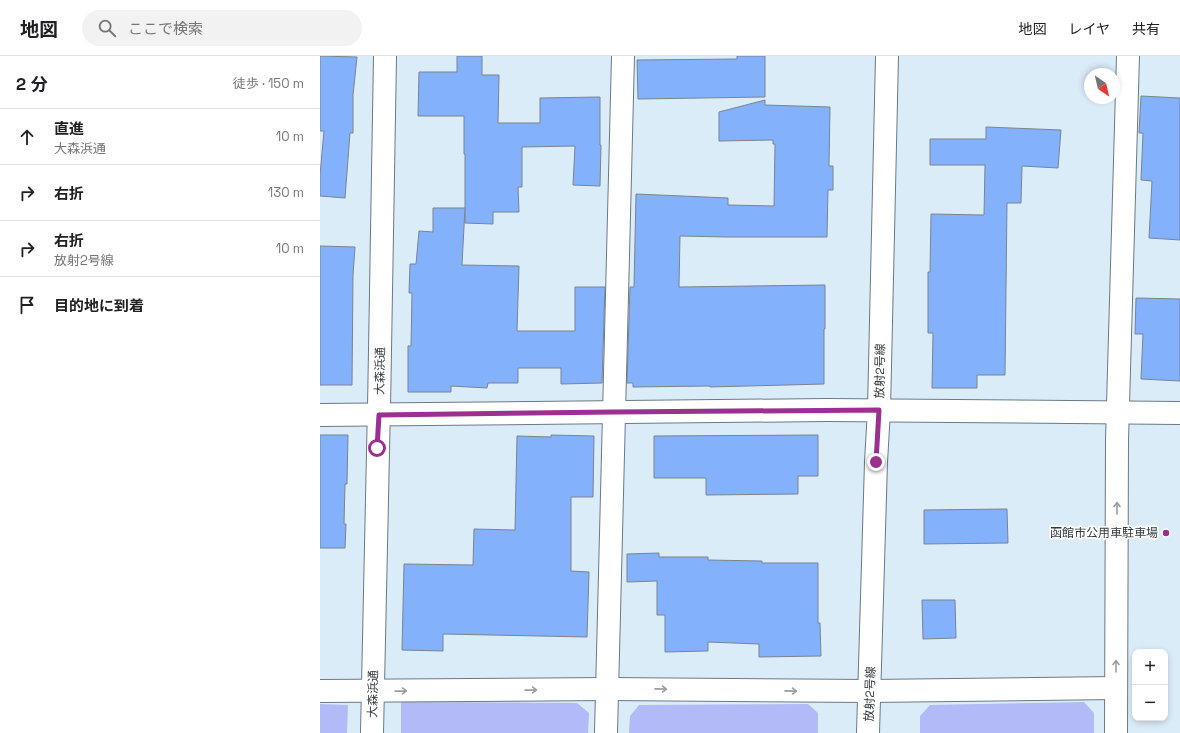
<!DOCTYPE html>
<html lang="ja">
<meta charset="utf-8">
<style>
body{margin:0;font-family:"Space Grotesk","Noto Sans JP",sans-serif;background:#f2f2f2;color:#202124}
.controls{position:absolute;right:12px;bottom:12px;display:grid;overflow:hidden;border-radius:8px;box-shadow:0 2px 6px #0003}
.controls button{width:36px;height:36px;display:grid;place-items:center;padding:0;border:0;border-bottom:1px solid #e0e0e0;background:#fff;color:#202124;font:20px sans-serif}
.compass{position:absolute;left:764px;top:12px;width:36px;height:36px;border-radius:50%;background:#fff;box-shadow:0 2px 6px #0003;rotate:146deg}
.stop{position:absolute;width:12px;height:12px;margin:-9px;border:3px solid #9c3090;border-radius:50%;background:#fff}
.stop.end{background:#9c3090;border-color:#fff;box-shadow:0 1px 4px #0008}
.list{margin:0;padding:0;list-style:none}
h2{display:flex;justify-content:space-between;align-items:center;height:52px;margin:0;padding:0 16px;font-size:17px}
h2 small{font-size:13px;font-weight:400;color:#757577}
.list li{display:grid;grid-template-columns:26px 1fr auto;gap:12px;align-items:center;box-sizing:border-box;height:56px;padding:0 16px;border-top:1px solid #e0e0e0}
.list b{display:block;font-size:15px;white-space:nowrap}
.list p{margin:0;font-size:13px;white-space:nowrap;color:#757577}
.list em{font-size:13px;font-style:normal;color:#757577}
.icon{flex:none;width:22px;height:22px;fill:none;stroke:currentColor;stroke-width:2;stroke-linecap:round;stroke-linejoin:round}
.map{position:relative;flex:none;width:860px;height:677px;overflow:hidden}
header{display:flex;align-items:center;gap:24px;box-sizing:border-box;height:56px;padding:0 20px;background:#fff;border-bottom:1px solid #e0e0e0}
header strong{font-size:19px}
nav{display:flex;gap:22px;margin-inline-start:auto;font-size:14px}
.search{width:280px;height:36px;background:#f2f2f2;display:flex;align-items:center;gap:10px;box-sizing:border-box;padding:0 14px;border-radius:22px;color:#757577;font-size:15px}
main{display:flex}
aside{flex:1;background:#fff}
.map>svg:first-child{display:block}
</style>
<header>
<strong>地図</strong>
<div class="search"><svg class="icon" aria-label="search" viewBox="0 0 24 24"><circle cx="10" cy="10" r="6"/><path d="M15 15l6 6"/></svg>ここで検索</div>
<nav><a>地図</a><a>レイヤ</a><a>共有</a></nav>
</header>
<main>
<aside>
<h2>2 分<small>徒歩 · 150 m</small></h2>
<ul class="list">
<li><svg class="icon" aria-label="ahead" viewBox="0 0 24 24"><path d="M12 20V5M6 11l6-6 6 6"/></svg><div><b>直進</b><p>大森浜通</p></div><em>10 m</em></li>
<li><svg class="icon" aria-label="right" viewBox="0 0 24 24"><path d="M7 20v-9h11M14 6l5 5-5 5"/></svg><div><b>右折</b></div><em>130 m</em></li>
<li><svg class="icon" aria-label="right" viewBox="0 0 24 24"><path d="M7 20v-9h11M14 6l5 5-5 5"/></svg><div><b>右折</b><p>放射2号線</p></div><em>10 m</em></li>
<li><svg class="icon" aria-label="arrive" viewBox="0 0 24 24"><path d="M6 21V4h12l-3 4 3 4H6"/></svg><div><b>目的地に到着</b></div></li>
</ul>
</aside>
<div class="map">
<svg width="860" height="677" viewBox="0 0 860 677">
<rect width="100%" height="100%" fill="#dbecf9"/>
<g fill="#b2baf7">
<path d="M81,646L257,647L269,657L268,677H81Z"/>
<path d="M764,646L774,657V677H600V660L610,649Z"/>
<path d="M0,648L28,649L27,677H0Z"/>
<path d="M488,648L498,657V677H309L310,660L319,649Z"/>
</g>
<g fill="#83b1fb" stroke="#7a8392">
<path d="M0,0L37,1L33,39V77H30L25,142L0,140V119L4,75H0Z"/>
<path d="M137,0H162V19H179L178,67H220V42L280,41V89H281L280,130L253,129L255,90L202,91V131H198L199,156H173V168L145,167V98H144V60H98L99,16H137Z"/>
<path d="M417,0H445V41L318,43L317,4L417,3Z"/>
<path d="M821,40L860,42V184L829,182L832,125L821,124L823,77H819Z"/>
<path d="M445,44V49L510,51L509,110H513V134H508L507,181H407L360,180L359,231L505,229V273H504V328L390,331V330L313,331V327H307L310,231H314L316,138L408,142V149L454,150L455,88H453V84L399,85V56Z"/>
<path d="M666,71L741,74L738,112L702,110L701,147H687L685,319H657V332H612L613,277H608V216H610L611,158L664,159L665,109H610V83H666Z"/>
<path d="M113,152H145L142,209L199,210L197,275H255V231H285L282,327L241,328V312H198V327H168L167,332L131,330V336H88V290H91L92,237H89L90,208H96L99,175L113,176Z"/>
<path d="M0,190L35,191L33,219L32,329H0Z"/>
<path d="M816,242L860,243V325L821,323L823,278H815Z"/>
<path d="M0,379H28L27,428H25L24,468H26L25,492H0Z"/>
<path d="M231,379L274,380L273,441H251V515L269,516L267,581L123,578V595L82,594L84,508L153,509L154,473L195,474L197,380L231,381Z"/>
<path d="M498,379V420H478V438L386,439V422H334V380Z"/>
<path d="M687,453L688,487L604,488V454Z"/>
<path d="M339,497V501H388V504L442,505V507H498V567H500L501,600L439,601V588L388,586V595L345,596V559H337V525L307,526V498Z"/>
<path d="M602,544H635L636,582L603,583Z"/>
</g>
<g fill="none" stroke-linecap="round" stroke-linejoin="round">
<defs>
<g id="minor">
<path d="M0,359L507,354L860,357"/>
<path d="M0,635L288,633L550,635L796,632"/>
<path d="M52,677C58,451 61,226 65,0"/>
<path d="M286,677L303,0"/>
<path d="M548,677L556,406L559,354L567,0"/>
<path d="M796,677L797,384L808,0"/>
</g>
</defs>
<use href="#minor" stroke="#6a7985" stroke-width="24"/>
<use href="#minor" stroke="#fff" stroke-width="22"/>
</g>
<defs><path id="oneway-shaft" d="M-6 0H5M1.5-3L5.5 0L1.5 3" fill="none" stroke-width="1.6" stroke-linecap="round" stroke-linejoin="round"/></defs>
<g stroke="#9a9ea0">
<use href="#oneway-shaft" transform="translate(797 452) rotate(-90)"/>
<use href="#oneway-shaft" transform="translate(796 610) rotate(-90)"/>
<use href="#oneway-shaft" transform="translate(341 633) rotate(1)"/>
<use href="#oneway-shaft" transform="translate(211 634) rotate(-1)"/>
<use href="#oneway-shaft" transform="translate(81 635) rotate(-1)"/>
<use href="#oneway-shaft" transform="translate(471 635) rotate(1)"/>
</g>
<g fill="none" stroke-linecap="round" stroke-linejoin="round">
<path stroke="#9c3090" stroke-width="5" d="M57,392L59,359L294,356L559,354L556,406"/>
</g>
<circle fill="#9c3090" stroke="#fff" stroke-width="1.5" cx="846" cy="477" r="4"/>
<g text-anchor="middle" dominant-baseline="central" stroke-width="3.5" stroke-linejoin="round" paint-order="stroke">
<g font-size="12" fill="#353c41" stroke="#fff">
<text transform="translate(60 315) rotate(-89)">大森浜通</text>
<text transform="translate(560 315) rotate(-89)">放射2号線</text>
<text transform="translate(53 638) rotate(-89)">大森浜通</text>
<text transform="translate(550 638) rotate(-88)">放射2号線</text>
</g>
<g font-size="12" fill="#353c41" stroke="#fff" text-anchor="end">
<text x="838" y="477">函館市公用車駐車場</text>
</g>
</g>
</svg>
<div class="controls">
<button>+</button>
<button>−</button>
</div>
<svg class="compass" viewBox="-18 -18 36 36"><path d="M0-13l5 13h-10z" fill="#e53935"/><path d="M0 13l5-13h-10z" fill="#757577"/></svg>
<div class="stop" style="left:57px;top:392px"></div>
<div class="stop end" style="left:556px;top:406px"></div>
</div>
</main>
